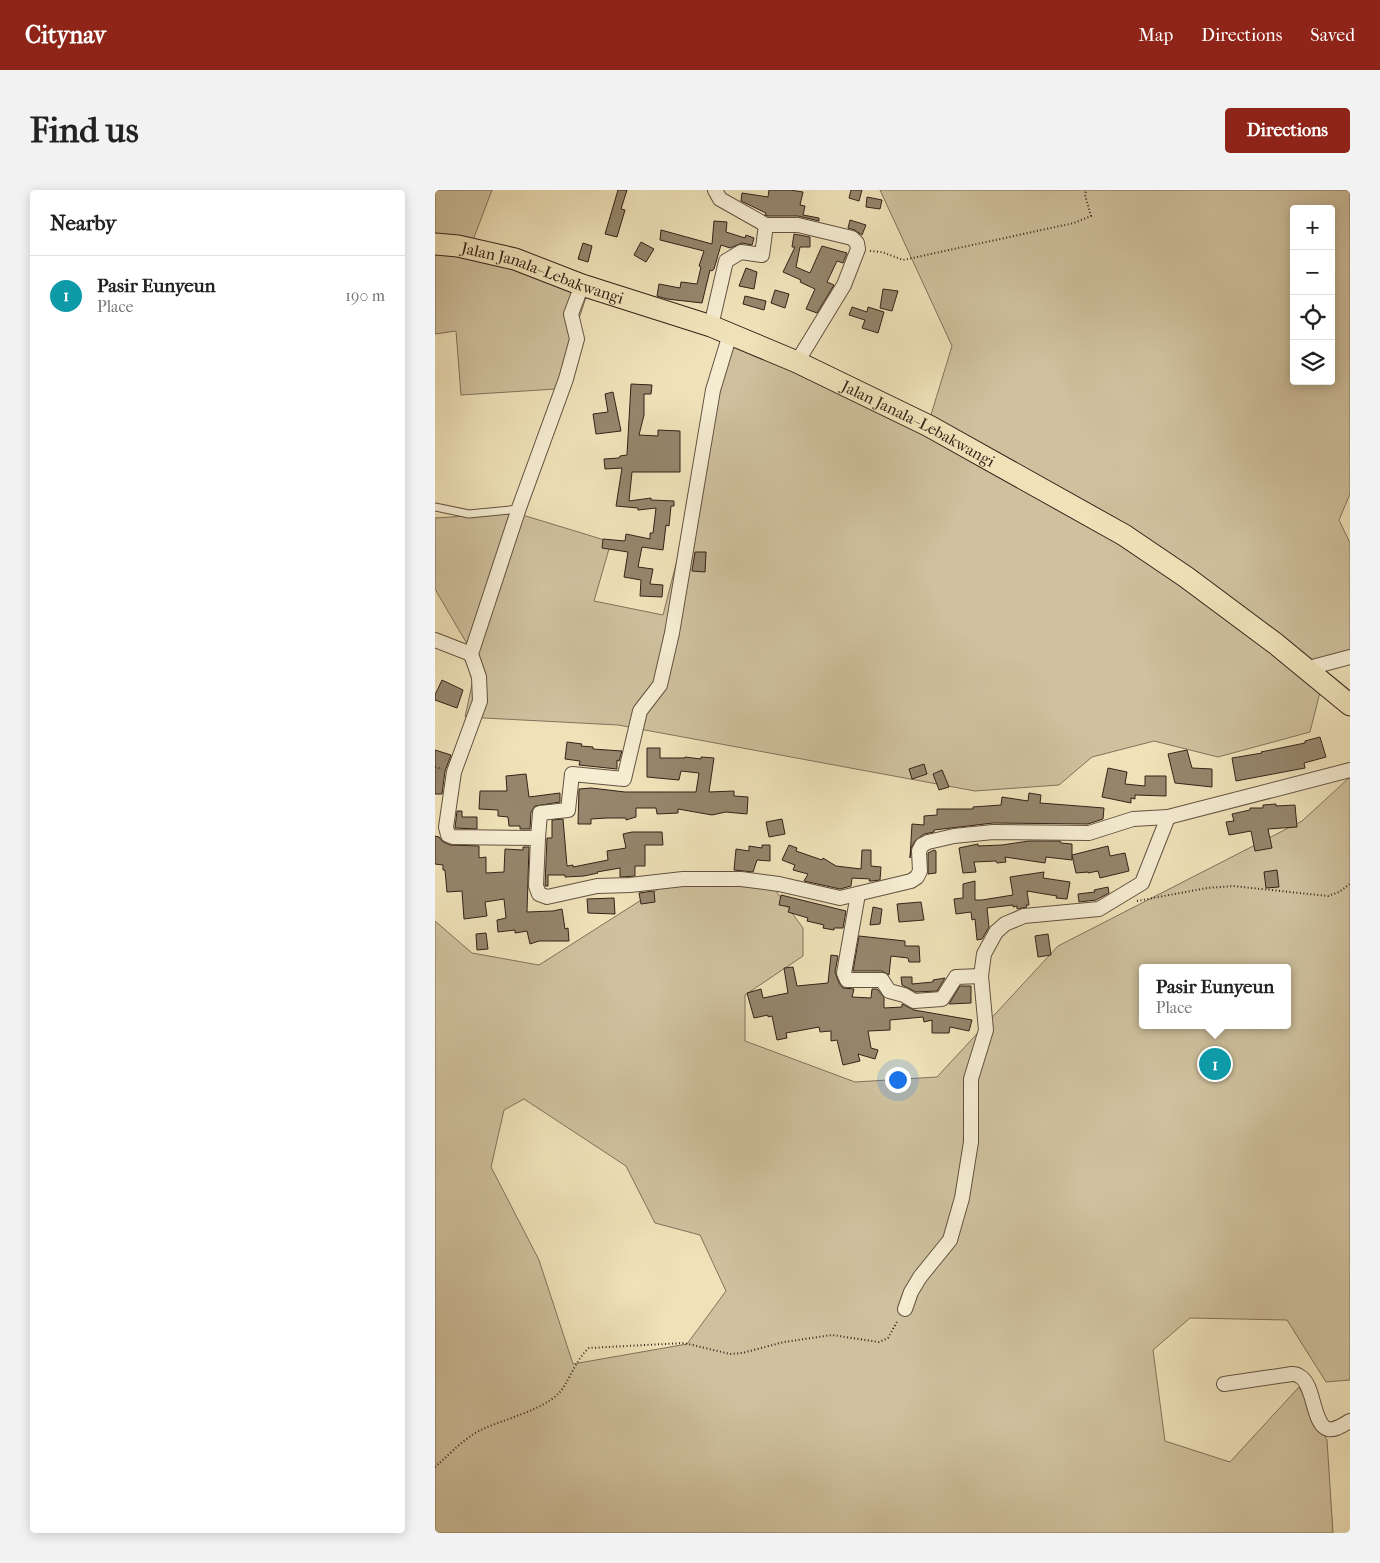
<!DOCTYPE html>
<meta charset="utf-8">
<style>
body{margin:0;font-family:"IM FELL French Canon",serif;background:#f2f2f2;color:#222}
.controls{position:absolute;right:15px;top:15px;display:grid;overflow:hidden;border-radius:5px;box-shadow:0 2px 12px #0003}
.controls button{width:45px;height:45px;display:grid;place-items:center;padding:0;border:0;border-bottom:1px solid #e0e0e0;background:#fff;color:#222;font:25px sans-serif}
.you{position:absolute;left:462px;top:889px;width:18px;height:18px;margin:-12px;border:4px solid #fff;border-radius:50%;background:#1a73e8;box-shadow:0 0 0 8px #1a73e833}
.badge{display:grid;place-items:center;width:32px;height:32px;border-radius:50%;background:#8f2418;color:#fff;font-size:16px;font-weight:700}
.pin{position:absolute;translate:-50% -50%;border:2px solid #fff;box-shadow:0 1px 5px #0006}
.popup{position:absolute;left:704px;top:774px;width:152px;height:65px;box-sizing:border-box;display:grid;place-content:center;border-radius:5px;background:#fff;filter:drop-shadow(0 1px 4px #0005);font-size:16px;white-space:nowrap;color:#767676}
.popup b{font-size:19px;color:#222}
.popup::after{content:'';position:absolute;left:50%;top:100%;margin-left:-10px;border:10px solid transparent;border-top-color:#fff}
.list{margin:0;padding:0;list-style:none}
h2{display:flex;justify-content:space-between;align-items:center;height:65px;margin:0;padding:0 20px;font-size:21px}
h2 small{font-size:16px;font-weight:400;color:#767676}
.list li{display:grid;grid-template-columns:32px 1fr auto;gap:15px;align-items:center;box-sizing:border-box;height:80px;padding:0 20px;border-top:1px solid #e0e0e0}
.list b{display:block;font-size:19px;white-space:nowrap}
.list p{margin:0;font-size:16px;white-space:nowrap;color:#767676}
.list em{font-size:16px;font-style:normal;color:#767676}
.icon{flex:none;width:28px;height:28px;fill:none;stroke:currentColor;stroke-width:2;stroke-linecap:round;stroke-linejoin:round}
.map{position:relative;flex:none;width:915px;height:1343px;overflow:hidden;border-radius:5px}
header{display:flex;align-items:center;gap:30px;box-sizing:border-box;height:70px;padding:0 25px;background:#8f2418;color:#fff}
header strong{font-size:24px}
nav{display:flex;gap:28px;margin-inline-start:auto;font-size:18px}
.intro{display:flex;align-items:center;justify-content:space-between;box-sizing:border-box;height:120px;padding:0 30px}
h1{margin:0;font-size:35px}
.button{padding:12px 22px;border-radius:5px;background:#8f2418;color:#fff;font-size:18px;font-weight:700}
main{display:flex;gap:30px;padding:0 30px}
aside{flex:1;background:#fff;border-radius:5px;box-shadow:0 2px 12px #0003}
.map>svg:first-child{display:block}
</style>
<header>
<strong>Citynav</strong>
<nav><a>Map</a><a>Directions</a><a>Saved</a></nav>
</header>
<div class="intro"><h1>Find us</h1><a class="button">Directions</a></div>
<main>
<aside>
<h2>Nearby<small></small></h2>
<ul class="list">
<li><span class="badge" style="background:#0f9aa8">1</span><div><b>Pasir Eunyeun</b><p>Place</p></div><em>190 m</em></li>
</ul>
</aside>
<div class="map">
<svg width="915" height="1343" viewBox="0 0 915 1343">
<rect width="100%" height="100%" fill="#efe2b9"/>
<filter id="stains"><feTurbulence type="fractalNoise" baseFrequency=".004" numOctaves="4"/><feColorMatrix values="0 0 0 0 .2 0 0 0 0 .09 0 0 0 0 .02 0 0 0 .5 -.17"/></filter>
<radialGradient id="worn" r=".72"><stop offset=".6" stop-color="#630" stop-opacity="0"/><stop offset="1" stop-color="#630" stop-opacity=".3"/></radialGradient>
<g fill="#cfc19e" stroke="#82725b" fill-rule="evenodd">
<path d="M0,0H57L35,58L155,95L121,199L26,205L21,141L0,144Z"/>
<path d="M445,0H915V304L904,330L915,353V473L891,478L875,542L783,567L719,551L657,567L624,595L540,601L183,535L30,527L42,471L0,399V328L81,323L176,352L159,411L228,425L298,151L495,228L517,156ZM859,19H896V191H859Z"/>
<path d="M915,587V1190L891,1192L852,1130L755,1128L718,1160L730,1251L795,1272L864,1197L892,1250L898,1343H0V731L37,763L104,775L236,691L330,686L368,738V766L310,805V851L420,892L502,887L623,756L867,631ZM708,778H852V835H708ZM89,909L191,976L220,1033L265,1045L291,1101L252,1154L138,1174L104,1070L56,977L69,920Z"/>
</g>
<g fill="#95866c" stroke="#342218">
<path d="M183,0H192L186,19L190,20L182,47L170,44Z"/>
<path d="M334,0H355L368,2L365,15L370,16L368,25L384,28V31L363,26H333L330,25L331,23L306,11L307,3L333,7Z"/>
<path d="M416,0H427L424,11L414,8Z"/>
<path d="M432,7L447,10L445,19L431,17Z"/>
<path d="M415,30L431,35L427,45L420,40L413,38Z"/>
<path d="M279,31L292,32L291,42L310,48L311,45L319,48L317,55L307,53L295,58L286,55L279,79L277,81L275,80L267,113L232,109L222,106L224,94L245,98L246,92L262,94L266,77L264,76L269,61L225,50L226,40L277,54Z"/>
<path d="M359,44L375,47V57H365L361,77L375,83L387,56L412,63L408,73L402,71L392,92L399,95L382,123L371,119L380,99L365,92L366,90L348,82L360,57H357Z"/>
<path d="M206,52L219,59L211,72L199,65Z"/>
<path d="M148,53L157,56L153,72L143,69Z"/>
<path d="M311,78L322,82L319,99L304,96Z"/>
<path d="M448,99L463,101L457,121L445,118Z"/>
<path d="M340,100L354,104L350,118L336,113Z"/>
<path d="M310,106L331,111L329,120L308,114Z"/>
<path d="M417,117L432,122L433,117L449,122L443,143L427,138L430,130L414,125Z"/>
<path d="M196,194L217,195L216,204H209V225L204,245L223,246V240L245,241V282H197L194,311L216,308V310L239,311V316H236L234,336L231,335L228,360L207,357L203,377L218,379L215,394L228,395L227,407L205,406L206,390L189,387L193,362L167,358L168,349L190,351L191,344L215,349V343H218L221,318L203,320V318L181,316L187,278L170,279L169,269L184,268L185,266L192,265Z"/>
<path d="M178,202L186,241L161,244L158,224L173,222L170,204Z"/>
<path d="M260,362H271L270,382L257,381Z"/>
<path d="M7,490L28,500L22,518L0,510V505Z"/>
<path d="M885,547L891,567L869,573L870,578L801,591L797,568L827,563L826,562L870,553V551Z"/>
<path d="M132,552L147,554L146,556L158,557V559L187,561L184,571L182,570V579L144,575L145,571L130,569Z"/>
<path d="M212,558H225V568H250V567L266,569V567L279,568L274,602L299,601V606L313,607L312,624L291,622L277,625L243,619V623L222,624L221,618H201V627L191,630V628H172L156,629V634H143L144,599L156,598L190,602H261L264,583L246,581L244,590L212,587Z"/>
<path d="M0,560L16,565L10,581L7,604H0Z"/>
<path d="M752,560L757,578L777,579V597L740,593L733,564Z"/>
<path d="M489,574L492,584L477,589L474,579Z"/>
<path d="M673,578L692,582L690,594L710,596V586H731V606L700,605V609L696,608V613L667,607Z"/>
<path d="M507,580L514,597L504,600L498,584Z"/>
<path d="M91,584L94,607L125,603V612L100,616L96,622L95,639H85V636H74L73,627L63,626V620L44,619L45,601H72L71,586Z"/>
<path d="M594,603L606,605L605,613L669,618L668,629L653,634L558,633L499,640V642L489,644L480,651L476,658L475,668L477,634L489,635V626L502,625V619H538V617L566,615L567,607L593,611Z"/>
<path d="M841,614V616L860,615L862,637L833,639L837,658L820,661L816,641L794,645L791,632L799,631L797,624L815,620V618H828V615Z"/>
<path d="M22,621H27V627H42V639L20,638Z"/>
<path d="M128,629L132,676L138,675V677L173,670L172,661L191,658L188,644L197,642H227L228,655H210V676H200V686L185,687V678L162,682L163,683L149,686L130,687V685H113V696H110L112,648H117V630Z"/>
<path d="M347,629L350,644L334,647L331,632Z"/>
<path d="M0,646L4,647L7,651L15,655L44,656V668L51,667V683L69,682L70,659L88,660V657H94L92,722L118,721L127,719L130,739L133,738L134,751H104L95,754L92,741L80,743V740L63,742L62,730L71,728L69,709L50,712L52,726L29,729L27,701L12,702L10,680H8V675L0,674Z"/>
<path d="M594,651H625L626,653L637,654V670L611,667L610,673L570,667L571,672L562,673L561,671L539,672L541,682L528,683L524,658L543,654V656L567,655Z"/>
<path d="M327,655H335V671L322,670L318,682L299,680L301,659L314,661V656L327,658Z"/>
<path d="M354,655L362,658L361,661L387,670L388,668L401,676L426,679L427,660H436V676L446,677L445,690L437,691H434L435,689L417,688L416,696L405,699L369,691L373,684L358,680L360,675L347,670Z"/>
<path d="M673,656L675,666L690,663L694,681L665,688L663,681L653,683V682L641,683L637,665Z"/>
<path d="M499,660L501,661V683L493,684V663Z"/>
<path d="M842,680L844,697L831,698L829,682Z"/>
<path d="M609,682L608,688L635,692L632,709L621,708L622,706L592,701L594,715H591L592,717L582,719V716L578,717V715L552,718L554,737L547,749L542,750L540,729L537,730L536,722L521,724L519,709L528,708V694L540,691V710H547L578,705L575,687Z"/>
<path d="M673,697L674,703L661,710L644,712L643,704L660,702L659,700Z"/>
<path d="M219,701L220,712L206,714L204,703Z"/>
<path d="M346,705L411,721L408,738H399V740L388,738L389,735L372,731L373,728L353,722L355,717L344,715Z"/>
<path d="M179,708L180,724L153,723L152,709Z"/>
<path d="M486,712L489,730L464,732L462,714Z"/>
<path d="M438,717L447,719L445,734L435,735Z"/>
<path d="M51,743L53,759L42,760L41,744Z"/>
<path d="M613,744L616,765L603,767L600,746Z"/>
<path d="M424,746L470,751V756H484L485,772H474L473,768L456,766L454,785L447,781H418Z"/>
<path d="M396,765L403,766L400,782L404,793L408,798L419,799L417,807L436,808L437,799H442L449,807V818L467,817V814L479,820L537,830L534,841L515,837L514,843H497V830L489,832L488,827L455,830V840L433,841L436,858L443,860L440,869L423,864L425,871L408,875L402,850L396,851V841L385,842L384,837L368,840L351,843L352,848L342,850L337,826L333,827V825L319,828L312,803L326,799L328,808L353,803L349,778L358,777L362,796L393,793Z"/>
<path d="M466,787H477V794L498,792V790L510,788L502,801L481,802L467,795Z"/>
<path d="M525,796H536V813L514,814Z"/>
</g>
<g fill="none" stroke-linecap="round" stroke-linejoin="round">
<defs>
<path id="service" d="M0,317L34,324L84,319"/>
<g id="minor">
<path d="M280,0L285,9L331,35"/>
<path d="M147,95L136,124L142,149L131,189L84,318L36,464L44,487L45,511L19,582L11,637L13,645L18,647L103,648L101,696L104,704L112,707L162,696L195,695L248,689H306L344,694L405,708L476,691L482,687L485,681L484,661L487,655L493,652L519,646L558,642L654,643L698,629L733,627L915,580"/>
<path d="M276,136L291,71L306,62L327,65L331,35H363L417,48L422,53L423,59L409,95L362,172"/>
<path d="M0,450L36,464"/>
<path d="M870,479L915,467"/>
<path d="M103,648L105,623L133,620L137,584L189,589L205,521L225,495L237,443L278,200L295,144"/>
<path d="M423,704L409,783L412,790H447L454,801L469,805L479,811L507,809L521,787L546,786"/>
<path d="M470,1119L476,1102L485,1087L515,1050L527,1008L536,952V889L551,840L546,786L549,764L561,742L570,734L589,726L664,719L707,693L733,627"/>
<path d="M789,1194L857,1184C859,1184 862,1184 864,1186C880,1193 877,1235 893,1239C900,1241 909,1234 915,1231"/>
</g>
<g id="primary">
<path id="s1" d="M0,54L23,56L80,69L147,95L276,136L362,172L494,236L689,345L751,387L841,454L915,515"/>
</g>
</defs>
<use href="#service" stroke="#635240" stroke-width="9"/>
<use href="#minor" stroke="#635240" stroke-width="16"/>
<use href="#primary" stroke="#342218" stroke-width="23"/>
<g stroke="#342218" stroke-width="2" stroke-dasharray="1 2.5" stroke-linecap="butt">
<path d="M435,61L447,62L468,70L639,33L656,26L650,5L651,0"/>
<path d="M0,577L7,579"/>
<path d="M702,711L772,698L798,696L893,706L904,702L915,694"/>
<path d="M0,1277C15,1264 30,1247 48,1239C72,1228 102,1222 122,1205C134,1194 139,1171 154,1158L249,1153L295,1164L307,1163L349,1152L397,1145L444,1152L453,1148L463,1130"/>
</g>
<use href="#service" stroke="#f5ecd2" stroke-width="7"/>
<use href="#minor" stroke="#f5ecd2" stroke-width="14"/>
<use href="#primary" stroke="#efe2b9" stroke-width="21"/>
</g>
<g text-anchor="middle" dominant-baseline="central" stroke-width="4" stroke-linejoin="round" paint-order="stroke">
<g font-size="16" fill="#342218" stroke="#f5ecd2">
<text stroke="none"><textPath href="#s1" startOffset="112">Jalan Janala–Lebakwangi</textPath></text>
<text stroke="none"><textPath href="#s1" startOffset="518">Jalan Janala–Lebakwangi</textPath></text>
</g>
</g>
<rect width="100%" height="100%" filter="url(#stains)"/>
<rect width="100%" height="100%" fill="url(#worn)"/>
</svg>
<div class="controls">
<button>+</button>
<button>−</button>
<button><svg class="icon" aria-label="locate" viewBox="0 0 24 24"><circle cx="12" cy="12" r="6"/><path d="M12 2v4M12 18v4M2 12h4M18 12h4"/></svg></button>
<button><svg class="icon" aria-label="layers" viewBox="0 0 24 24"><path d="M12 4l9 5-9 5-9-5zM3 14l9 5 9-5"/></svg></button>
</div>
<div class="you"></div>
<div class="pin badge" style="left:780px;top:874px;background:#0f9aa8">1</div>
<div class="popup"><b>Pasir Eunyeun</b>Place</div>
</div>
</main>
